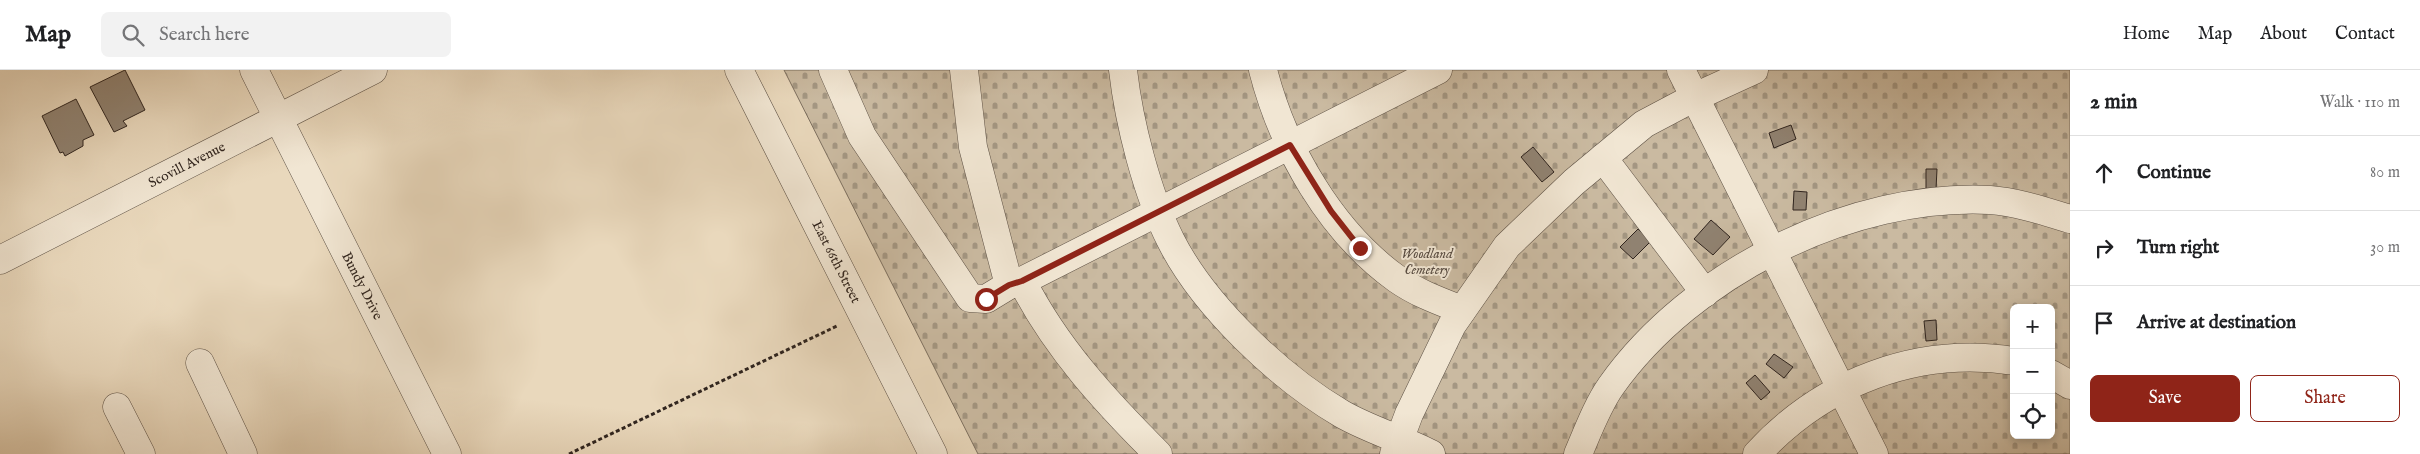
<!DOCTYPE html>
<meta charset="utf-8">
<style>
body{margin:0;font-family:"IM FELL English",serif;background:#f2f2f2;color:#202124}
.controls{position:absolute;right:15px;bottom:15px;display:grid;overflow:hidden;border-radius:8px;box-shadow:0 2px 8px #0003}
.controls button{width:45px;height:45px;display:grid;place-items:center;padding:0;border:0;border-bottom:1px solid #e0e0e0;background:#fff;color:#202124;font:25px sans-serif}
.stop{position:absolute;width:15px;height:15px;margin:-11px;border:4px solid #8f2418;border-radius:50%;background:#fff}
.stop.end{background:#8f2418;border-color:#fff;box-shadow:0 1px 5px #0008}
.list{margin:0;padding:0;list-style:none}
h2{display:flex;justify-content:space-between;align-items:center;height:65px;margin:0;padding:0 20px;font-size:21px}
h2 small{font-size:16px;font-weight:400;color:#757577}
.list li{display:grid;grid-template-columns:32px 1fr auto;gap:15px;align-items:center;box-sizing:border-box;height:75px;padding:0 20px;border-top:1px solid #e0e0e0}
.list b{display:block;font-size:19px;white-space:nowrap}
.list em{font-size:16px;font-style:normal;color:#757577}
.actions{display:flex;gap:10px;padding:15px 20px}
.actions a{flex:1;padding:11px 0;border:1px solid #8f2418;border-radius:8px;text-align:center;font-size:18px;color:#8f2418}
.actions .main{background:#8f2418;color:#fff}
.icon{flex:none;width:28px;height:28px;fill:none;stroke:currentColor;stroke-width:2;stroke-linecap:round;stroke-linejoin:round}
.map{position:relative;flex:none;width:2070px;height:384px;overflow:hidden}
header{display:flex;align-items:center;gap:30px;box-sizing:border-box;height:70px;padding:0 25px;background:#fff;border-bottom:1px solid #e0e0e0}
header strong{font-size:24px}
nav{display:flex;gap:28px;margin-inline-start:auto;font-size:18px}
.search{width:350px;height:45px;background:#f2f2f2;display:flex;align-items:center;gap:12px;box-sizing:border-box;padding:0 18px;border-radius:8px;color:#757577;font-size:19px}
main{display:flex}
aside{flex:1;background:#fff}
.map>svg:first-child{display:block}
</style>
<header>
<strong>Map</strong>
<div class="search"><svg class="icon" aria-label="search" viewBox="0 0 24 24"><circle cx="10" cy="10" r="6"/><path d="M15 15l6 6"/></svg>Search here</div>
<nav><a>Home</a><a>Map</a><a>About</a><a>Contact</a></nav>
</header>
<main>
<div class="map">
<svg width="2070" height="384" viewBox="0 0 2070 384">
<defs>
<pattern id="cemetery-stones" width="16" height="16" patternUnits="userSpaceOnUse" patternTransform="scale(1.25)"><rect width="16" height="16" fill="#cabaa1"/><path d="M2 7V4a2 2 0 0 1 4 0v3zM10 15v-3a2 2 0 0 1 4 0v3z" fill="#a49783"/></pattern>
</defs>
<rect width="100%" height="100%" fill="#e9d8bc"/>
<filter id="stains"><feTurbulence type="fractalNoise" baseFrequency=".004" numOctaves="4"/><feColorMatrix values="0 0 0 0 .2 0 0 0 0 .09 0 0 0 0 .02 0 0 0 .5 -.17"/></filter>
<radialGradient id="worn" r=".72"><stop offset=".6" stop-color="#630" stop-opacity="0"/><stop offset="1" stop-color="#630" stop-opacity=".3"/></radialGradient>
<path fill="url(#cemetery-stones)" stroke="#7d7060" fill-rule="evenodd" d="M784,0H2070V384H978ZM2014,238H2051V365H2014Z"/>
<g fill="#908271" stroke="#30251f">
<path d="M125,0L145,40L123,51L127,56L114,62L90,17Z"/>
<path d="M76,29L94,65L83,70V76L65,86L63,82L60,83L42,46Z"/>
<path d="M1791,55L1796,69L1774,78L1769,63Z"/>
<path d="M1533,77L1554,102L1542,112L1521,87Z"/>
<path d="M1926,99H1937L1936,119H1926Z"/>
<path d="M1794,121L1807,122L1806,140H1793Z"/>
<path d="M1711,150L1730,167L1713,185L1694,169Z"/>
<path d="M1638,159L1651,171L1633,189L1620,177Z"/>
<path d="M1936,250L1937,270L1926,271L1924,251Z"/>
<path d="M1774,284L1793,297L1784,308L1766,294Z"/>
<path d="M1755,305L1770,322L1761,330L1746,313Z"/>
</g>
<g fill="none" stroke-linecap="round" stroke-linejoin="round">
<defs>
<g id="minor">
<path d="M254,0L447,384"/>
<path d="M739,0L933,384"/>
<path d="M833,0L862,66L970,228L986,229L1009,215L1022,211L1438,0"/>
<path d="M964,0L973,77L1009,215"/>
<path d="M1123,0C1129,53 1147,124 1171,171C1204,236 1279,307 1342,344C1370,360 1402,369 1431,384"/>
<path d="M1263,0C1283,78 1330,161 1397,209C1417,223 1439,231 1462,240"/>
<path d="M1681,0L1874,384"/>
<path d="M1603,88L1705,223"/>
<path d="M0,190L373,0"/>
<path d="M1022,211C1055,277 1106,332 1158,384"/>
<path d="M200,293L243,384"/>
<path d="M2051,304L2070,315"/>
<path d="M117,337L141,384"/>
<path d="M1394,384L1409,344L1452,255L1507,176L1574,112L1644,54L1695,27L1754,0"/>
<path d="M1578,384C1588,361 1597,336 1611,316C1691,203 1851,123 1990,130C2017,132 2044,141 2070,149"/>
<path d="M1757,384C1823,312 1917,276 2014,291"/>
</g>
</defs>
<use href="#minor" stroke="#5e5246" stroke-width="29"/>
<path stroke="#30251f" stroke-width="3" stroke-dasharray="4 2.5" stroke-linecap="butt" d="M569,384L837,256"/>
<use href="#minor" stroke="#f1e6d3" stroke-width="28"/>
</g>
<g fill="none" stroke-linecap="round" stroke-linejoin="round">
<path stroke="#8f2418" stroke-width="6" d="M986,229L1009,215L1022,211L1290,75L1331,141L1360,178"/>
</g>
<g text-anchor="middle" dominant-baseline="central" stroke-width="4" stroke-linejoin="round" paint-order="stroke">
<g font-size="14" fill="#30251f" stroke="#f1e6d3">
<text transform="translate(187 95) rotate(-27)">Scovill Avenue</text>
<text transform="translate(836 192) rotate(63)">East 66th Street</text>
<text transform="translate(362 216) rotate(63)">Bundy Drive</text>
</g>
<g font-size="14" font-style="italic" fill="#564a40" stroke="#f1e6d3">
<text x="1427" y="184">Woodland<tspan x="1427" dy="16">Cemetery</tspan></text>
</g>
</g>
<rect width="100%" height="100%" filter="url(#stains)"/>
<rect width="100%" height="100%" fill="url(#worn)"/>
</svg>
<div class="controls">
<button>+</button>
<button>−</button>
<button><svg class="icon" aria-label="locate" viewBox="0 0 24 24"><circle cx="12" cy="12" r="6"/><path d="M12 2v4M12 18v4M2 12h4M18 12h4"/></svg></button>
</div>
<div class="stop" style="left:986px;top:229px"></div>
<div class="stop end" style="left:1360px;top:178px"></div>
</div>
<aside>
<h2>2 min<small>Walk · 110 m</small></h2>
<ul class="list">
<li><svg class="icon" aria-label="ahead" viewBox="0 0 24 24"><path d="M12 20V5M6 11l6-6 6 6"/></svg><div><b>Continue</b></div><em>80 m</em></li>
<li><svg class="icon" aria-label="right" viewBox="0 0 24 24"><path d="M7 20v-9h11M14 6l5 5-5 5"/></svg><div><b>Turn right</b></div><em>30 m</em></li>
<li><svg class="icon" aria-label="arrive" viewBox="0 0 24 24"><path d="M6 21V4h12l-3 4 3 4H6"/></svg><div><b>Arrive at destination</b></div></li>
</ul>
<div class="actions"><a class="main">Save</a><a>Share</a></div>
</aside>
</main>
